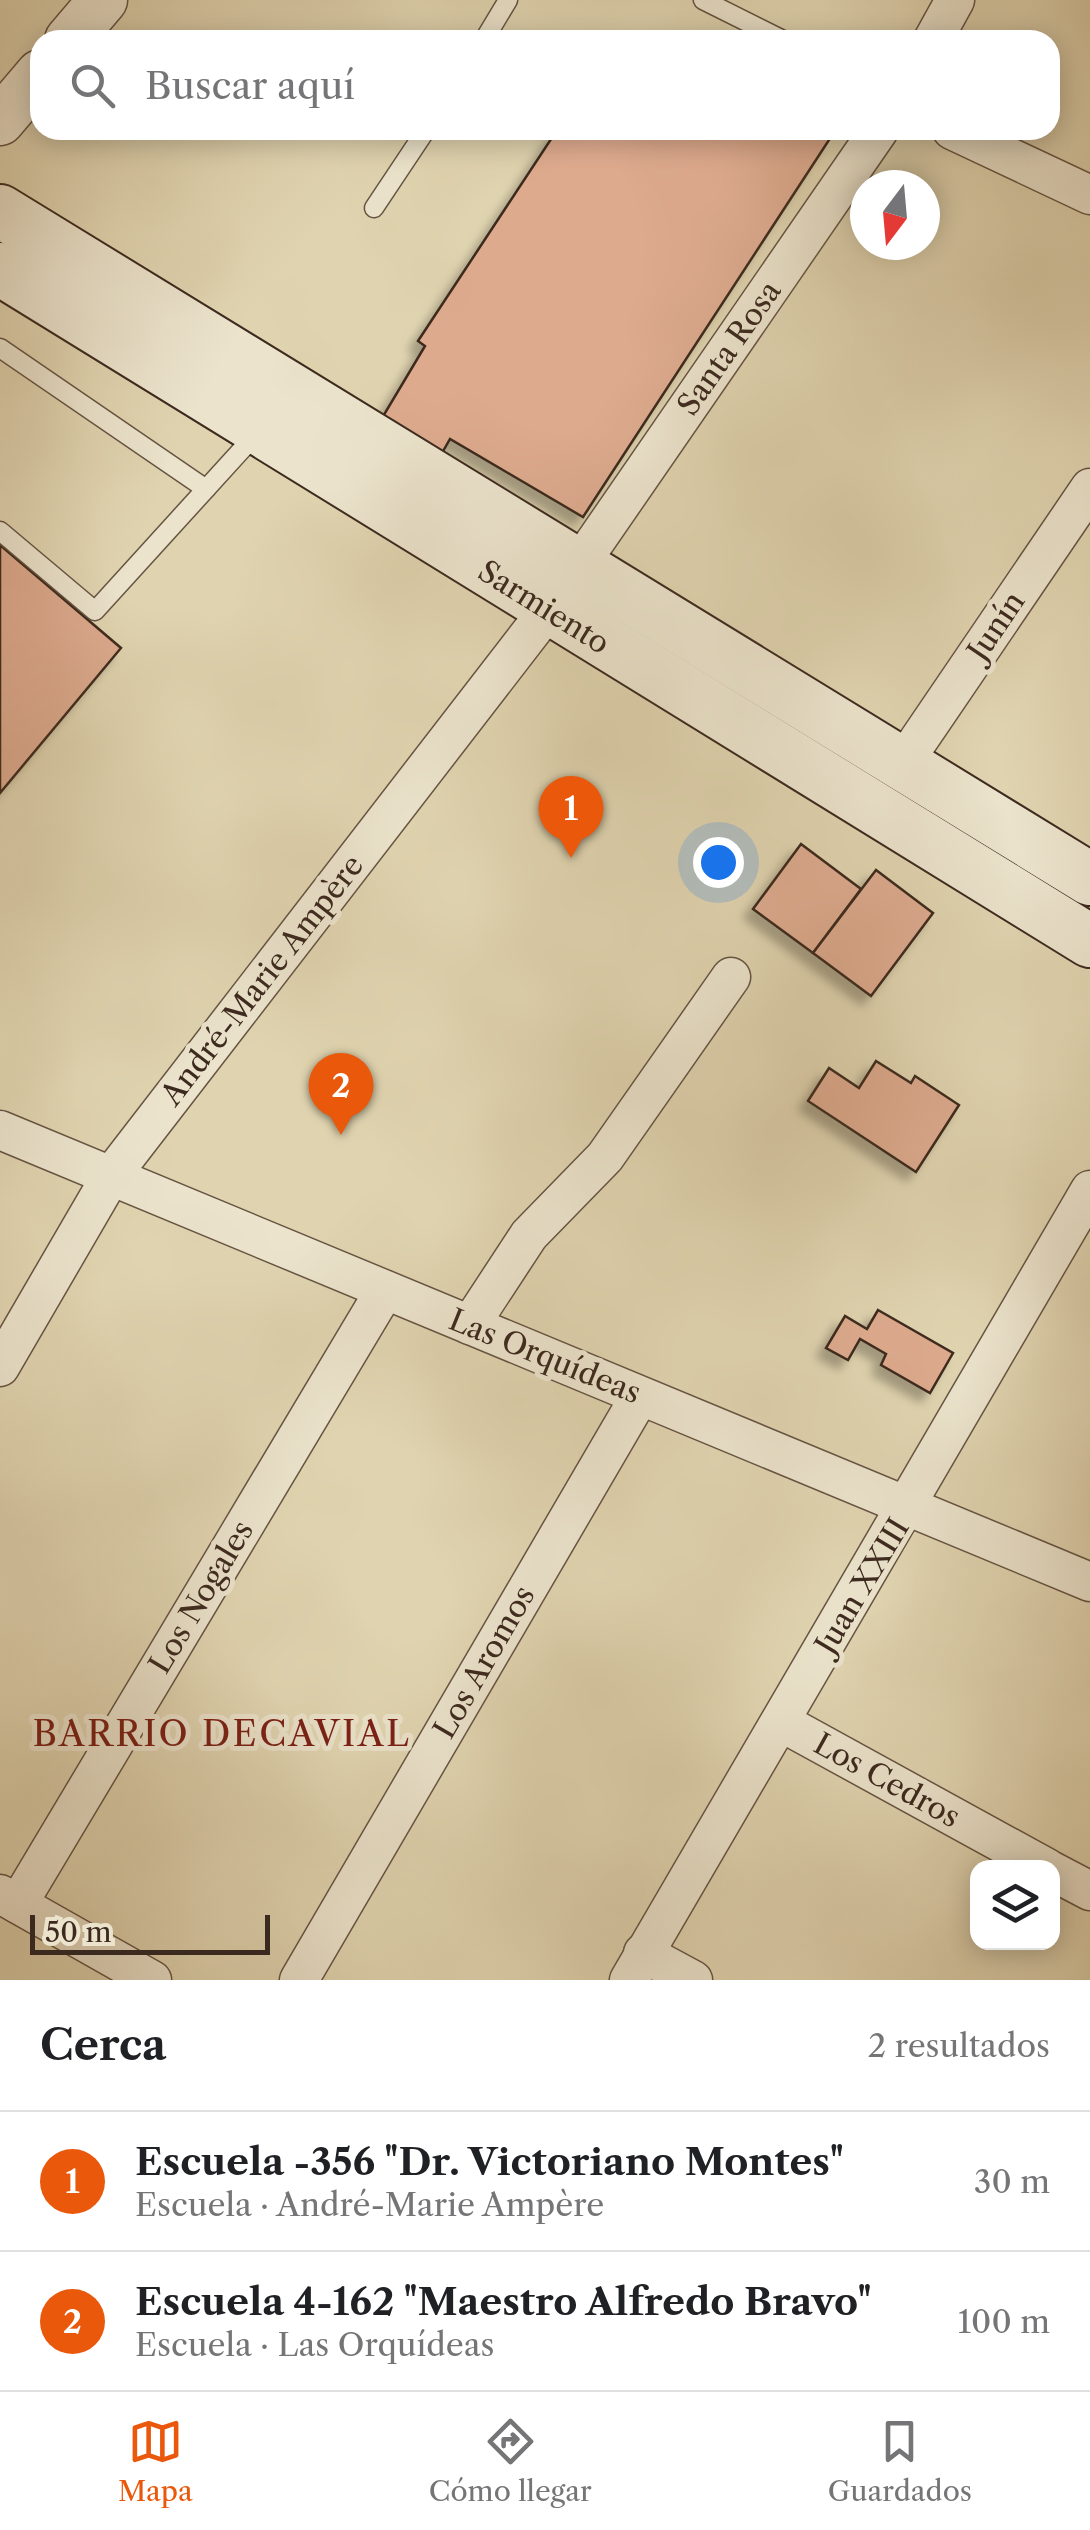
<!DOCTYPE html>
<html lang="es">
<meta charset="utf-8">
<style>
body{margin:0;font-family:"Libre Caslon Text",serif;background:#f6f6f6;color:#202124}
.controls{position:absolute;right:30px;bottom:30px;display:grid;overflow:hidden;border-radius:20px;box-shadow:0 5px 25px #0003}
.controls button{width:90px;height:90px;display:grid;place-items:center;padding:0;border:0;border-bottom:2px solid #e0e0e0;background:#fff;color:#202124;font:50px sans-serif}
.compass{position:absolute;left:850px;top:170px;width:90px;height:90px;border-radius:50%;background:#fff;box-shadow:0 5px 25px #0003;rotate:196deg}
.scale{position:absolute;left:30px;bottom:25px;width:240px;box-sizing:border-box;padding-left:10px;border:5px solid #3d2a1f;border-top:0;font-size:28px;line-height:35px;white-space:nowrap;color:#3d2a1f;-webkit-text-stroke:8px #ebe3cc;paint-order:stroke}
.you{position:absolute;left:718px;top:862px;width:35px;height:35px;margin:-25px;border:8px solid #fff;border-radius:50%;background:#1a73e8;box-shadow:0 0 0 15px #1a73e833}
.badge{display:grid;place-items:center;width:65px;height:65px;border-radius:50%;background:#ea580c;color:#fff;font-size:32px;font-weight:700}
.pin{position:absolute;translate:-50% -82px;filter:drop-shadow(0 2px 5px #0008)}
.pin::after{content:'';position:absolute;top:52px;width:35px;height:30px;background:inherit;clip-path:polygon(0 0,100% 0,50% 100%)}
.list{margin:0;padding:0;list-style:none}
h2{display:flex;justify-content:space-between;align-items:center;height:130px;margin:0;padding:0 40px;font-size:42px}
h2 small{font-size:32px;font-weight:400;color:#757577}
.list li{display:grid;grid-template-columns:65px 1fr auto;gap:30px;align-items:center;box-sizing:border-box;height:140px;padding:0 40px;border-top:2px solid #e0e0e0}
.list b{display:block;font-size:38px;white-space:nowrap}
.list p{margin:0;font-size:32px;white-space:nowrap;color:#757577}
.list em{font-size:32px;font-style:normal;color:#757577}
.icon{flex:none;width:55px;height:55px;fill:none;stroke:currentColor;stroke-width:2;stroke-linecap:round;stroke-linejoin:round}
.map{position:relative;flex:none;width:1090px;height:1980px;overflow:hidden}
.search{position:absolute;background:#fff;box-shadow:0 5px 25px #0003;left:30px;right:30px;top:30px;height:110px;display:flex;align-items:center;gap:25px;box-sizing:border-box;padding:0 35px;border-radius:30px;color:#757577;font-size:38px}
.sheet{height:410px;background:#fff}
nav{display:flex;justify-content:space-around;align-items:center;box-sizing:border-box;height:140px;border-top:2px solid #e0e0e0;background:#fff;font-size:28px;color:#757577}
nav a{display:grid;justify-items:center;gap:5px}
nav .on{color:#ea580c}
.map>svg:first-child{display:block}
</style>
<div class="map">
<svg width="1090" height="1980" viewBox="0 0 1090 1980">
<defs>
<filter id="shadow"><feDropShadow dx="-9" dy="9" stdDeviation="5" flood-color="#0004"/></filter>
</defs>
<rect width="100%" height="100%" fill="#e0d4b0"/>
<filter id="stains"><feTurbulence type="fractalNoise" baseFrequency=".002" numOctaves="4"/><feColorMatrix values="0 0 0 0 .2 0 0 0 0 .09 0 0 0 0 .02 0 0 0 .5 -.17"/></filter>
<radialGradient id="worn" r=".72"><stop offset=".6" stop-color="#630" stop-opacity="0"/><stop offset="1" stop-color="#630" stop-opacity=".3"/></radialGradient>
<g fill="#ddaa8e" stroke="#3d2a1f" stroke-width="2.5" filter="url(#shadow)">
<path d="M557,130H823L829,140L583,517L450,439L438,460L379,423L425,346L418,341Z"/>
<path d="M0,545L121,648L0,793Z"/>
<path d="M801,844L861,889L813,953L753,909Z"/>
<path d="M876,870L933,913L871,996L813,953Z"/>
<path d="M876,1061L911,1083L915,1076L959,1105L916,1172L808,1101L829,1068L859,1088Z"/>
<path d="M878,1310L953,1353L930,1393L881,1365L886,1354L860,1339L848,1360L826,1348L845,1316L867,1329Z"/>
</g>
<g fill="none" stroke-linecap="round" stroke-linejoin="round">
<defs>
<g id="service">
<path d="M703,0L783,40"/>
<path d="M484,40L508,0"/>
<path d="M374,208L426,130"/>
<path d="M0,348L206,489"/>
<path d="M0,531L95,611L256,434"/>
</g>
<g id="minor">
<path d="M933,40L955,0"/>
<path d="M952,130L1090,195"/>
<path d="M903,763L1090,488"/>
<path d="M0,1130L1090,1582"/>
<path d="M470,1325L529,1235L605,1157L731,977"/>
<path d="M0,1367L111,1176L548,610L879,130"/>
<path d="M781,1722L1047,1868"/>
<path d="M1052,1871L1090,1891"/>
<path d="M0,1894L152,1980"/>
<path d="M18,1904L385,1290"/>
<path d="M643,1953L693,1980"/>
<path d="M299,1980L640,1396"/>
<path d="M629,1980L1090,1190"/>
</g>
<g id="tertiary">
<path d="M69,40L103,0"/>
<path d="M0,121L40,74"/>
</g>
<g id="secondary">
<path d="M0,211L1090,879"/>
<path d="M0,269L1090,941"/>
</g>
</defs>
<use href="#service" stroke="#665443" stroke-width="21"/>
<use href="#minor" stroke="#665443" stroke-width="41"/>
<use href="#tertiary" stroke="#665443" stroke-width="51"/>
<use href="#secondary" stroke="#3d2a1f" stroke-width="56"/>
<use href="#service" stroke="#ebe3cc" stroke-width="18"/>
<use href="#minor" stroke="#ebe3cc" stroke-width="38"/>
<use href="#tertiary" stroke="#ebe3cc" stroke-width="48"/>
<use href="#secondary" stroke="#ebe3cc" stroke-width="52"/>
</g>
<g text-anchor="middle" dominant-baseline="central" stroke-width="10" stroke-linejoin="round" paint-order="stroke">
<g font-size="30" fill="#3d2a1f" stroke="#ebe3cc">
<text transform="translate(729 348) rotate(-55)">Santa Rosa</text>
<text transform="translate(544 607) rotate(32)">Sarmiento</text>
<text transform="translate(996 626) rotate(-56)">Junín</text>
<text transform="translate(262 980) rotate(-52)">André-Marie Ampère</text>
<text transform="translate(545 1356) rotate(22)">Las Orquídeas</text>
<text transform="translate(862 1586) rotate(-59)">Juan XXIII</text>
<text transform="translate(201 1597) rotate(-59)">Los Nogales</text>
<text transform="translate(484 1662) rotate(-60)">Los Aromos</text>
<text transform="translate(887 1780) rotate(29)">Los Cedros</text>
</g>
<g font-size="35" letter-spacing="2.5" fill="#7a1f14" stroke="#ebe3cc">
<text x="222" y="1733">BARRIO DECAVIAL</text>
</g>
</g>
<rect width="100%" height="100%" filter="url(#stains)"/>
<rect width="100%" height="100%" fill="url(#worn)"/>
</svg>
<div class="controls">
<button><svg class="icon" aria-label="layers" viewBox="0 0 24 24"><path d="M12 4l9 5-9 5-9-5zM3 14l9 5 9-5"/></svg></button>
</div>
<svg class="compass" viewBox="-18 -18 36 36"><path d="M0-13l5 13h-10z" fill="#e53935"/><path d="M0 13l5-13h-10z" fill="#757577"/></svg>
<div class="scale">50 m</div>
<div class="you"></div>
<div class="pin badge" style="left:571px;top:858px">1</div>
<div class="pin badge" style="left:341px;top:1135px">2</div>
<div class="search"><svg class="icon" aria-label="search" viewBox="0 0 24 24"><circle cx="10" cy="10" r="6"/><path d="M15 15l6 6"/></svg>Buscar aquí</div>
</div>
<section class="sheet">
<h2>Cerca<small>2 resultados</small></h2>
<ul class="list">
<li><span class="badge">1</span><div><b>Escuela -356 &quot;Dr. Victoriano Montes&quot;</b><p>Escuela · André-Marie Ampère</p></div><em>30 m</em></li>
<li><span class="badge">2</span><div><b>Escuela 4-162 &quot;Maestro Alfredo Bravo&quot;</b><p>Escuela · Las Orquídeas</p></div><em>100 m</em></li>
</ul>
</section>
<nav>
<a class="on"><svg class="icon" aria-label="map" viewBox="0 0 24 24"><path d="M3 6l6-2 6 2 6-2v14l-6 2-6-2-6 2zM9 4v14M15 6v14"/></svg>Mapa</a>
<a><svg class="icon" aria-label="directions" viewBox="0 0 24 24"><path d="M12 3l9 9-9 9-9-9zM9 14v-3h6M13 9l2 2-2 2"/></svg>Cómo llegar</a>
<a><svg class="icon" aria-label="saved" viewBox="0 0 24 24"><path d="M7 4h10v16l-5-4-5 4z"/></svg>Guardados</a>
</nav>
